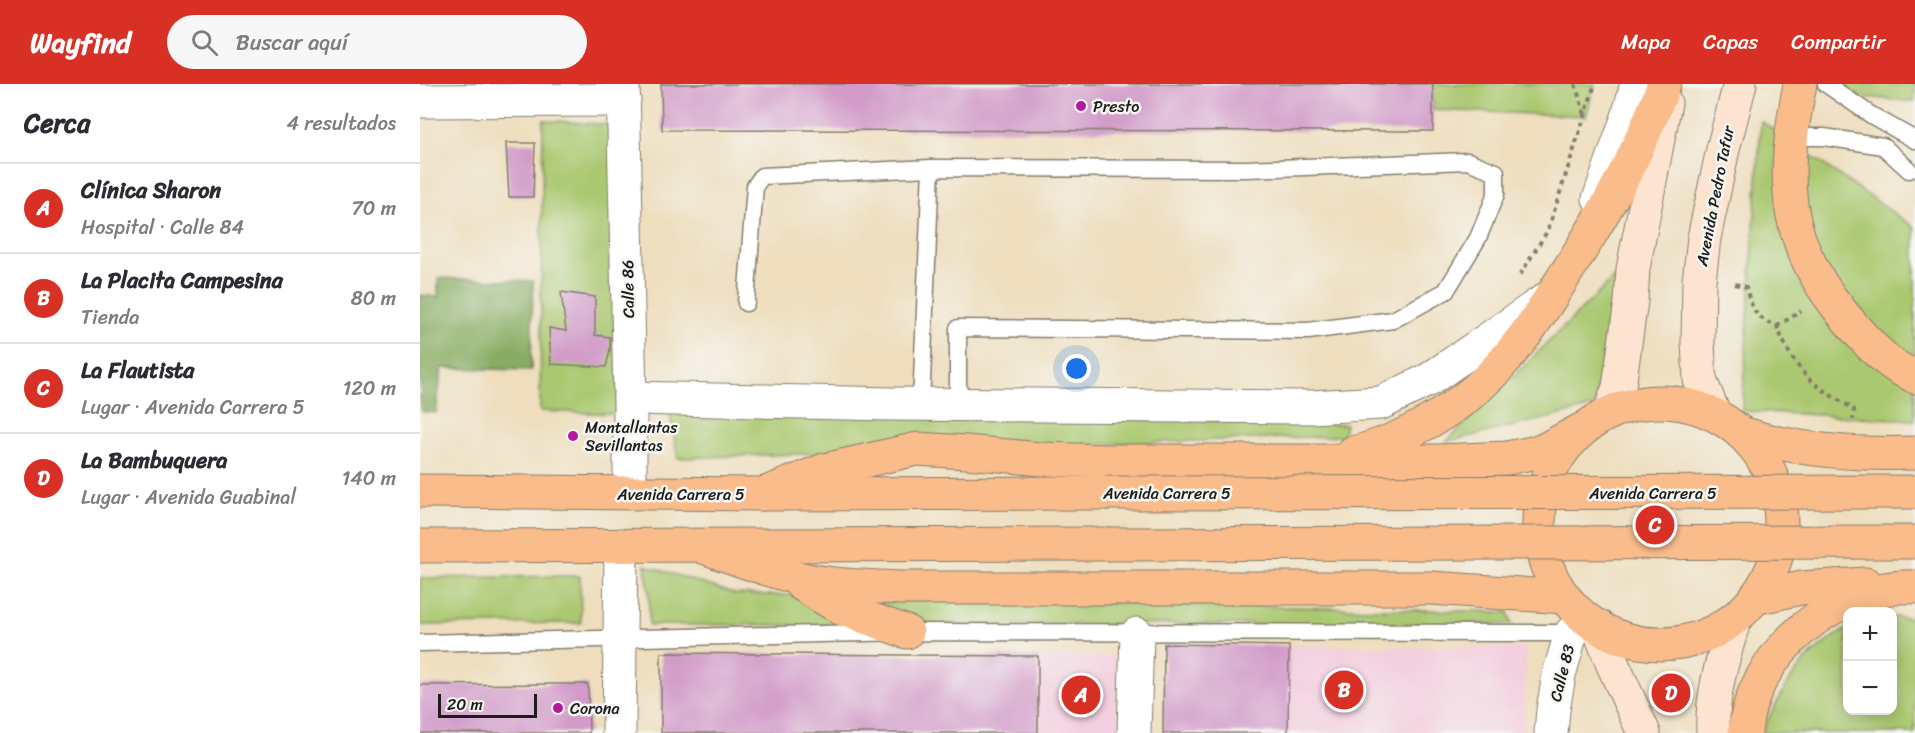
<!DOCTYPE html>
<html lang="es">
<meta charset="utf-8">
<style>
body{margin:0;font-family:Sriracha,sans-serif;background:#f7f7f7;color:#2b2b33}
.controls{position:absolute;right:18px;bottom:18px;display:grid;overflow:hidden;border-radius:12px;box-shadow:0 3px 15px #0003}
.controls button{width:54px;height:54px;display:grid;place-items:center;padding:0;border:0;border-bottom:2px solid #e1e1e2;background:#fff;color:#2b2b33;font:30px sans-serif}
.scale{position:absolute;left:18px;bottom:15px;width:99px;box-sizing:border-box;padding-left:6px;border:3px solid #1c1c1c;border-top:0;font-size:16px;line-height:21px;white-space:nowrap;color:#1c1c1c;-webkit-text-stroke:4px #f6f6f2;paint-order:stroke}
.you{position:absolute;left:657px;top:285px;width:21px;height:21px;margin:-15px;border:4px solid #fff;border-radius:50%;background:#1a73e8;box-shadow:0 0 0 9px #1a73e833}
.badge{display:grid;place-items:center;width:39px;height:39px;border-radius:50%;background:#d93025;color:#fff;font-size:20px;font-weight:700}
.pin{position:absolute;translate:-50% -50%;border:3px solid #fff;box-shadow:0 2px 6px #0006}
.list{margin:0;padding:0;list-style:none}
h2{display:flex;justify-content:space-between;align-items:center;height:78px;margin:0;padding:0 24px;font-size:26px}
h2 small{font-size:20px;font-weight:400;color:#7c7c81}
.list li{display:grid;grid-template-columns:39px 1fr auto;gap:18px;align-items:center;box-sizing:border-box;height:90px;padding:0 24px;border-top:2px solid #e1e1e2}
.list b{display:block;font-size:22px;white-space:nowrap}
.list p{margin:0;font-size:20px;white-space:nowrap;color:#7c7c81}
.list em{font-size:20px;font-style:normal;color:#7c7c81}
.icon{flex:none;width:33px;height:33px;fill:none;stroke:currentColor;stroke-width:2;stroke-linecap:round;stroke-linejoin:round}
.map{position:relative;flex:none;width:1495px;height:649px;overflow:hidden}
header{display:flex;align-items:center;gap:36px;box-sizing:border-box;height:84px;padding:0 30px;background:#d93025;color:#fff}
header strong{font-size:28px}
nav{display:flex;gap:33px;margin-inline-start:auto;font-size:21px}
.search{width:420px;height:54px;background:#f7f7f7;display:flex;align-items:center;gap:15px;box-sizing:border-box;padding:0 21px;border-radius:33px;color:#7c7c81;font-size:22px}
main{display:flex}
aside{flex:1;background:#fff}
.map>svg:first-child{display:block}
</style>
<header>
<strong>Wayfind</strong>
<div class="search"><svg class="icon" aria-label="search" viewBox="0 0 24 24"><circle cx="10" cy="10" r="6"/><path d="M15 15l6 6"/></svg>Buscar aquí</div>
<nav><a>Mapa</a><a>Capas</a><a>Compartir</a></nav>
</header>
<main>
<aside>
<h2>Cerca<small>4 resultados</small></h2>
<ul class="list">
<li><span class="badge">A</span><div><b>Clínica Sharon</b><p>Hospital · Calle 84</p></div><em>70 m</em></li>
<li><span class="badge">B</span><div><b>La Placita Campesina</b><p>Tienda</p></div><em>80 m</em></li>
<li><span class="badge">C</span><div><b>La Flautista</b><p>Lugar · Avenida Carrera 5</p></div><em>120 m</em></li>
<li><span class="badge">D</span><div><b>La Bambuquera</b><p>Lugar · Avenida Guabinal</p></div><em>140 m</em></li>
</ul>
</aside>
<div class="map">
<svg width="1495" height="649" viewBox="0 0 1495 649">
<rect width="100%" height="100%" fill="#f6f6f2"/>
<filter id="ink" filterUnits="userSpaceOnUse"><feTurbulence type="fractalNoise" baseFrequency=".0167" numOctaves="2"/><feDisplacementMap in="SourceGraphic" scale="12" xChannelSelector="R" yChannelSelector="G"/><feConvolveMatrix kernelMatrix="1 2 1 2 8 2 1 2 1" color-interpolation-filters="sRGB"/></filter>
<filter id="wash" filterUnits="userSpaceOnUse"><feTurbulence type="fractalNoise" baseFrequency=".008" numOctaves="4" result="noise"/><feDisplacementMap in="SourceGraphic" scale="24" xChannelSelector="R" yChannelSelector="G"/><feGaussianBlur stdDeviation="1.35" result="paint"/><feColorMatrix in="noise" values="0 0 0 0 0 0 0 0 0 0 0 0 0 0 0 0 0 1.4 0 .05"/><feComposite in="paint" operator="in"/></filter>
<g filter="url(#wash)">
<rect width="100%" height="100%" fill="#eedebe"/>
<g fill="#f3cfdf">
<path d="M744,560L1106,564L1104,649H743Z"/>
<path d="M618,572L703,573L702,649H618Z"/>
</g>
<g fill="#aac870" stroke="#637246" stroke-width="1.5">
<path d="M1013,0H1175L1166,32L1013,26Z"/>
<path d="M1427,0H1495V18L1425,11Z"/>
<path d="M123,36L192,41L199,330L120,327Z"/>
<path d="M1341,37L1495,144V336L1322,327Z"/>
<path d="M1196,192L1174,323L1026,358Z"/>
<path d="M249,325L926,340L923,352L258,374Z"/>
<path d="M225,481L315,510L1088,528L1091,540L229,541V508Z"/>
<path d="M160,492L161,539L0,541V494Z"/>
<path d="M1473,533L1495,534V649H1343L1345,641C1369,595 1381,571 1427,545L1428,626H1472Z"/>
</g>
<path fill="#87ac62" stroke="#52643f" stroke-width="1.5" d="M18,194L113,197L111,286L22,284L16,329L0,327V211L18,213Z"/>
<g id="blocks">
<g fill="#d29bc9">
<path d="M241,0H1013V47L242,46Z"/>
<path d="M86,59H115L113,113H89Z"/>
<path d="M141,208L175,213V251L190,253V266L186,283L131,280L129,244L146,247Z"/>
<path d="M744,560L869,562L868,649H743Z"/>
<path d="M241,569L618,572V649H241Z"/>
<path d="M131,600H168L169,649H0V601Z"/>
</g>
</g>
</g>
<g filter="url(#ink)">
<use href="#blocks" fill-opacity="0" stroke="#857d6d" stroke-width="1.5"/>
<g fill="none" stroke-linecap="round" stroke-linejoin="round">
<defs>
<g id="lane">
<path d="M1406,0L1451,31L1495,56"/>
<path d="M1370,53H1404L1463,62L1489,86"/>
<path d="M326,219L335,102L342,92L511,84"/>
<path d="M501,320L511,84L826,85L1048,77L1076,88V110L1058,154L1026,207L973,236L888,247L538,244V319"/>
<path d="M0,559L487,548L1151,549"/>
</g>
<g id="street">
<path d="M203,0L210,314V409"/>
<path d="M0,17L204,16"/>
<path d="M1179,115L1208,33L1217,0"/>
<path d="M210,314L471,320L891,323L961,319L1010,295L1131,212"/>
<path d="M199,649L201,461"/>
<path d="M714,649L717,550"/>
<path d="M1131,649L1133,626L1139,591L1151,549L1166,535"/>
</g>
<g id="secondary">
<path d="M1190,328L1199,303L1211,217L1213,185L1245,19"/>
<path d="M1294,330L1280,296L1278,259L1279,197L1284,154L1303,65L1320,0"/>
<path d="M1178,542L1193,581L1224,649"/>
<path d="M1293,649C1291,609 1304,572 1315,534"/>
</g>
<g id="primary">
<path d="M1380,0C1362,92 1360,154 1423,230C1437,247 1453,266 1471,279C1478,285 1487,288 1495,293"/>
<circle cx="1240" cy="439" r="121"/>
<path d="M1321,349C1377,367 1436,371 1495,369"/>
<path d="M932,369C970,361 1019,335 1049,311C1091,277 1120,231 1148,186C1186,127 1220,67 1244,0"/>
<path d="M0,407L343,410L685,409"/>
<path d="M343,410L404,386L497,365L547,368L621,375L690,377H1018L1087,374L1122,367L1161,346"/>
<path d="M0,462L687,460"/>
<path d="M281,462C313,474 345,485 378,494C410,502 446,502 479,504H1011L1144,513"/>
<path d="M381,500L420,524L487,548"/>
<path d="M1335,514L1381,504L1446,500"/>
<path d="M1325,649C1330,570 1417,499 1495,503"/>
</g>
</defs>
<use href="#lane" stroke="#857d6d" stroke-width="19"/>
<use href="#street" stroke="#857d6d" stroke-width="35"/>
<use href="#secondary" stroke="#857d6d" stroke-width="35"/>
<use href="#primary" stroke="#857d6d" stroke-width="35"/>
<g stroke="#857d6d" stroke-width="4" stroke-dasharray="4.5 4.5" stroke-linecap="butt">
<path d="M1155,0L1165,31"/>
<path d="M1100,191L1128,146L1175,0"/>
<path d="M1315,200L1326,203C1332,224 1334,234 1357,242C1374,287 1393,302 1434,325L1433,336"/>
<path d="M1357,242L1381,227"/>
</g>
<use href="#lane" stroke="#fff" stroke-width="16"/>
<use href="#street" stroke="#fff" stroke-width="33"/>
<use href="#secondary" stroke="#fde4d0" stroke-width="33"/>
<use href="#primary" stroke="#f9bc8a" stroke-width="33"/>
<defs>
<g id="primary-bridge">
<path d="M685,409L1495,408"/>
<path d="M687,460L1495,458"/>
</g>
</defs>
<use href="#primary-bridge" stroke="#857d6d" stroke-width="35" stroke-linecap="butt"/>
<use href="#primary-bridge" stroke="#f9bc8a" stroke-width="33"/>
</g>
</g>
<g fill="#b5179e" stroke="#f6f6f2" stroke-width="2">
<circle cx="661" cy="22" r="6"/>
<circle cx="153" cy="352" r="6"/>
<circle cx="138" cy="624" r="6"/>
</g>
<g text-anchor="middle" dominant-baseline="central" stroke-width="5" stroke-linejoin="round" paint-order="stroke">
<g font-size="16" fill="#1c1c1c" stroke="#f6f6f2" text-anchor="start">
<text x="673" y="22">Presto</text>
<text x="165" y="343">Montallantas<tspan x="165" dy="18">Sevillantas</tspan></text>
<text x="150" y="624">Corona</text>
</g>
<g font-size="16" fill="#1c1c1c" stroke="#f6f6f2">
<text transform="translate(1295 112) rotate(-79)">Avenida Pedro Tafur</text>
<text transform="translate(208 205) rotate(-91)">Calle 86</text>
<text x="747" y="409">Avenida Carrera 5</text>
<text x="1233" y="409">Avenida Carrera 5</text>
<text x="261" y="410">Avenida Carrera 5</text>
<text transform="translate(1142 589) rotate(-76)">Calle 83</text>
</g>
</g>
</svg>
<div class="controls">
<button>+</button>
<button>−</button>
</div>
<div class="scale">20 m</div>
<div class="you"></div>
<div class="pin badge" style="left:661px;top:611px">A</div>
<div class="pin badge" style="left:924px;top:606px">B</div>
<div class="pin badge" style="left:1235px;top:441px">C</div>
<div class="pin badge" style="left:1251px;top:609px">D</div>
</div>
</main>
